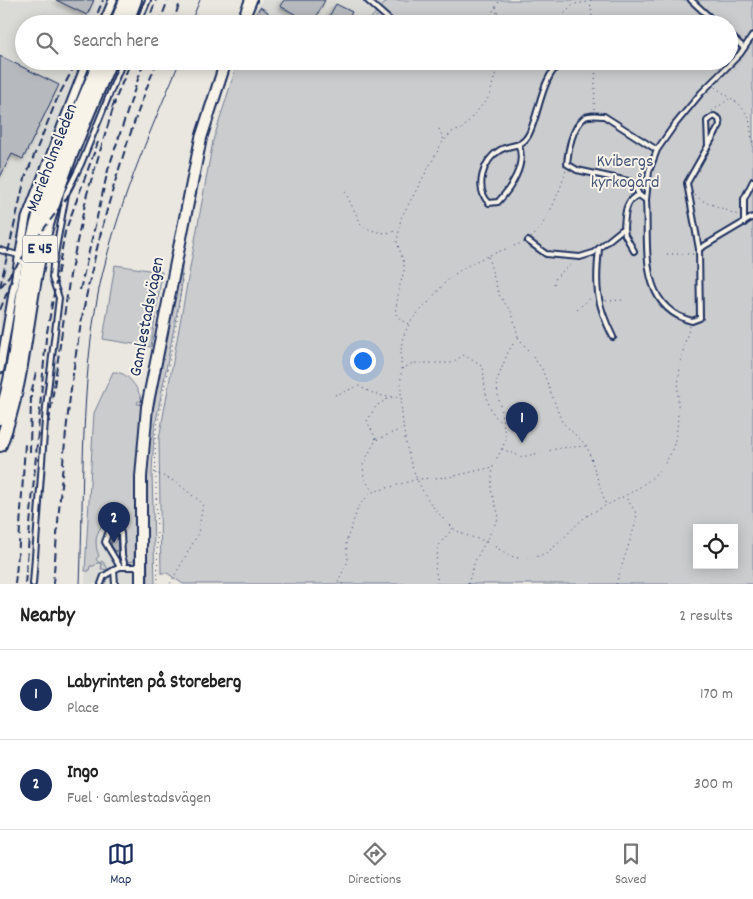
<!DOCTYPE html>
<meta charset="utf-8">
<style>
body{margin:0;font-family:Dekko,sans-serif;background:#f6f6f6;color:#222}
.controls{position:absolute;right:15px;bottom:15px;display:grid;overflow:hidden;border-radius:0px;box-shadow:0 2px 12px #0003}
.controls button{width:45px;height:45px;display:grid;place-items:center;padding:0;border:0;border-bottom:1px solid #e0e0e0;background:#fff;color:#222;font:25px sans-serif}
.you{position:absolute;left:362px;top:360px;width:18px;height:18px;margin:-12px;border:4px solid #fff;border-radius:50%;background:#1a73e8;box-shadow:0 0 0 8px #1a73e833}
.badge{display:grid;place-items:center;width:32px;height:32px;border-radius:50%;background:#1b2f5e;color:#fff;font-size:16px;font-weight:700}
.pin{position:absolute;translate:-50% -41px;filter:drop-shadow(0 1px 2px #0008)}
.pin::after{content:'';position:absolute;top:26px;width:18px;height:15px;background:inherit;clip-path:polygon(0 0,100% 0,50% 100%)}
.list{margin:0;padding:0;list-style:none}
h2{display:flex;justify-content:space-between;align-items:center;height:65px;margin:0;padding:0 20px;font-size:21px}
h2 small{font-size:16px;font-weight:400;color:#767676}
.list li{display:grid;grid-template-columns:32px 1fr auto;gap:15px;align-items:center;box-sizing:border-box;height:90px;padding:0 20px;border-top:1px solid #e0e0e0}
.list b{display:block;font-size:19px;white-space:nowrap}
.list p{margin:0;font-size:16px;white-space:nowrap;color:#767676}
.list em{font-size:16px;font-style:normal;color:#767676}
.icon{flex:none;width:28px;height:28px;fill:none;stroke:currentColor;stroke-width:2;stroke-linecap:round;stroke-linejoin:round}
.map{position:relative;flex:none;width:753px;height:584px;overflow:hidden}
.search{position:absolute;background:#fff;box-shadow:0 2px 12px #0003;left:15px;right:15px;top:15px;height:55px;display:flex;align-items:center;gap:12px;box-sizing:border-box;padding:0 18px;border-radius:28px;color:#767676;font-size:19px}
.sheet{height:245px;background:#fff}
nav{display:flex;justify-content:space-around;align-items:center;box-sizing:border-box;height:70px;border-top:1px solid #e0e0e0;background:#fff;font-size:14px;color:#767676}
nav a{display:grid;justify-items:center;gap:2px}
nav .on{color:#1b2f5e}
.map>svg:first-child{display:block}
</style>
<div class="map">
<svg width="753" height="584" viewBox="0 0 753 584">
<defs>
<filter id="shadow"><feDropShadow dx="-2.5" dy="2.5" stdDeviation="2.5" flood-color="#0004"/></filter>
</defs>
<rect width="100%" height="100%" fill="#eae7e0"/>
<filter id="ink" filterUnits="userSpaceOnUse"><feTurbulence type="fractalNoise" baseFrequency=".02" numOctaves="2"/><feDisplacementMap in="SourceGraphic" scale="10" xChannelSelector="R" yChannelSelector="G"/><feConvolveMatrix kernelMatrix="1 2 1 2 8 2 1 2 1" color-interpolation-filters="sRGB"/></filter>
<g filter="url(#ink)">
<g fill="#dadad6">
<path d="M0,0H111L101,24H24V61H85L24,218L0,359Z"/>
<path d="M262,0H388L365,24L250,23Z"/>
<path d="M88,518L135,520L134,584H85Z"/>
</g>
<g fill="#cbcccd" stroke="#737e96" fill-rule="evenodd">
<path d="M388,0H753V584H183L167,573H161L159,439L213,141L238,61H729V24H365ZM697,528H734V565H697Z"/>
<path d="M115,265L162,272L151,347L103,339Z"/>
<path d="M182,266L181,291L154,432L152,473L155,584H148L146,457L151,406Z"/>
<path d="M113,372C128,371 138,388 142,401H138L137,404H142L137,456L134,561L129,562L124,557L123,524L104,523C95,533 94,544 99,556L96,559L99,563L102,561L109,570L101,569L102,564C101,563 98,563 97,563L94,566H90L89,571H85L94,413Z"/>
</g>
<g fill="#b6babf" stroke="#1b2f5e" filter="url(#shadow)">
<path d="M56,0H94L87,15Z"/>
<path d="M284,0H325L313,24L280,6Z"/>
<path d="M336,4L352,12L346,24H325Z"/>
<path d="M260,7L268,12L262,24H256L252,22Z"/>
<path d="M0,56L59,85L23,159L12,154L0,177Z"/>
<path d="M112,534H117L118,551H115L111,545Z"/>
</g>
<g fill="none" stroke-linecap="round" stroke-linejoin="round">
<defs>
<g id="lane">
<path d="M367,0L394,24"/>
<path d="M691,0L717,24"/>
<path d="M138,24L148,0"/>
<path d="M729,34L744,48"/>
<path d="M519,146C526,165 511,188 498,202L489,203C474,188 483,160 500,150C512,143 521,149 529,134C540,111 541,78 562,61"/>
<path d="M657,150L604,116C597,116 589,114 584,118C572,128 568,150 567,164L577,170L633,182L639,195L646,200L649,171L657,150L673,127L701,93L740,54L753,35"/>
<path d="M646,200C649,244 637,307 692,321L700,318L699,249L753,217"/>
<path d="M744,223V199L753,181"/>
<path d="M624,228L625,235L634,251"/>
<path d="M528,241L546,254L580,257L593,253L624,228C625,215 625,199 639,195"/>
<path d="M599,249C595,286 596,303 613,337"/>
<path d="M699,249L687,183L720,125L719,119L714,116L707,121L708,146"/>
<path d="M0,250L18,255"/>
<path d="M120,567L105,542L109,531L119,530L121,533L122,555L125,567"/>
<path d="M33,584L46,407L59,298L52,278L53,265L66,194L81,164L123,61"/>
<path d="M101,584L104,576L114,570"/>
<path d="M115,584L114,570L120,567H139"/>
</g>
<g id="street">
<path d="M103,24L113,0"/>
<path d="M0,369L26,218L87,61"/>
</g>
<g id="secondary">
<path d="M241,24L251,0"/>
<path d="M141,584V477L147,407L201,138L226,61"/>
</g>
<g id="highway">
<path d="M116,24L126,0"/>
<path d="M126,24L135,0"/>
<path d="M0,418C19,361 19,300 32,242C47,180 76,120 100,61"/>
<path d="M0,445C25,380 26,311 42,244C57,181 85,121 110,61"/>
</g>
</defs>
<use href="#lane" stroke="#1b2f5e" stroke-width="8"/>
<use href="#street" stroke="#1b2f5e" stroke-width="11"/>
<use href="#secondary" stroke="#1b2f5e" stroke-width="14"/>
<use href="#highway" stroke="#1b2f5e" stroke-width="16"/>
<g stroke="#1b2f5e" stroke-width="1" stroke-dasharray="1 4" stroke-linecap="butt">
<path d="M590,0L593,24"/>
<path d="M496,7L499,24"/>
<path d="M376,16L379,24"/>
<path d="M485,24L500,0"/>
<path d="M554,24L574,4L590,2"/>
<path d="M528,66L529,61"/>
<path d="M715,87L739,104L749,117L753,147"/>
<path d="M594,109L596,61"/>
<path d="M712,111L729,99"/>
<path d="M439,129L444,140"/>
<path d="M345,192L362,226C373,231 385,236 397,230"/>
<path d="M695,195L701,200L738,215"/>
<path d="M531,238C546,225 562,188 566,169"/>
<path d="M524,242C502,251 477,258 458,272C445,280 436,294 426,305C420,311 413,317 409,325C398,342 402,354 401,372C400,429 406,486 451,526C462,537 476,537 489,543C504,551 512,561 530,558C556,555 569,527 590,514C616,499 647,489 665,463C680,441 678,415 678,389C679,369 683,346 690,326"/>
<path d="M667,254H694"/>
<path d="M554,284L556,277L573,263"/>
<path d="M606,301L623,300"/>
<path d="M577,309L592,297"/>
<path d="M408,324L401,320L395,313L400,285L404,271V263L397,242L401,218L442,143L452,132L462,129L489,97L499,61"/>
<path d="M518,337L542,369L562,422L587,446L606,505"/>
<path d="M402,369L413,363H451L464,355L483,367C485,388 485,410 503,424"/>
<path d="M335,395L359,386C373,394 383,398 400,397"/>
<path d="M401,429L376,440L363,464L364,478L373,492L418,479L450,477L493,467"/>
<path d="M376,439L367,421L376,406L389,398"/>
<path d="M502,449L522,457L560,448L586,446"/>
<path d="M154,472L176,482L203,504L198,534L170,584"/>
<path d="M158,584L155,437L177,320L183,272"/>
<path d="M343,584L338,581L348,561L346,542L359,505L372,492"/>
<path d="M438,584L435,567L439,545L453,528"/>
<path d="M468,584L475,561L499,517L491,490L493,466L506,440L496,383L508,352L518,336L512,313L499,295L488,257"/>
<path d="M616,584L637,519L635,511L626,498"/>
</g>
<use href="#lane" stroke="#f7f3e8" stroke-width="4"/>
<use href="#street" stroke="#f7f3e8" stroke-width="7"/>
<use href="#secondary" stroke="#f7f3e8" stroke-width="10"/>
<use href="#highway" stroke="#f7f3e8" stroke-width="12"/>
<g stroke="#1b2f5e" stroke-width="1">
<path d="M190,24L200,0"/>
<path d="M80,584C84,487 80,385 99,289C116,210 148,136 180,61"/>
</g>
<g stroke="#1b2f5e" stroke-width="2" stroke-dasharray="8 4" stroke-linecap="butt">
<path d="M93,24L103,0"/>
<path d="M147,24L156,0"/>
<path d="M159,24L168,0"/>
<path d="M172,24L181,0"/>
<path d="M112,108L131,61"/>
<path d="M0,287L25,178L57,99L77,61"/>
<path d="M0,288L66,199L78,178"/>
<path d="M80,290L108,170L144,61"/>
<path d="M0,310L12,280"/>
<path d="M49,422L70,275L87,194L115,102"/>
<path d="M30,452L31,394L36,372"/>
<path d="M15,584L19,544L25,444"/>
<path d="M25,584L46,338L65,232L98,142"/>
<path d="M53,584C60,501 65,417 79,335C95,241 122,150 157,61"/>
</g>
</g>
</g>
<g text-anchor="middle" dominant-baseline="central" stroke-width="4" stroke-linejoin="round" paint-order="stroke">
<rect fill="#f7f3e8" stroke="#5d6a87" stroke-width="1" x="22.5" y="235.5" width="35" height="27" rx="4"/>
<g font-size="16" font-weight="bold" fill="#1b2f5e">
<text x="40" y="249">E 45</text>
</g>
<g font-size="18" fill="#1b2f5e" stroke="#f7f3e8">
<text transform="translate(53 158) rotate(-69)">Marieholmsleden</text>
<text transform="translate(148 317) rotate(-79)">Gamlestadsvägen</text>
</g>
<g font-size="18" fill="#47567a" stroke="#f7f3e8">
<text x="625" y="162">Kvibergs<tspan x="625" dy="21">kyrkogård</tspan></text>
</g>
</g>
</svg>
<div class="controls">
<button><svg class="icon" aria-label="locate" viewBox="0 0 24 24"><circle cx="12" cy="12" r="6"/><path d="M12 2v4M12 18v4M2 12h4M18 12h4"/></svg></button>
</div>
<div class="you"></div>
<div class="pin badge" style="left:522px;top:443px">1</div>
<div class="pin badge" style="left:114px;top:543px">2</div>
<div class="search"><svg class="icon" aria-label="search" viewBox="0 0 24 24"><circle cx="10" cy="10" r="6"/><path d="M15 15l6 6"/></svg>Search here</div>
</div>
<section class="sheet">
<h2>Nearby<small>2 results</small></h2>
<ul class="list">
<li><span class="badge">1</span><div><b>Labyrinten på Storeberg</b><p>Place</p></div><em>170 m</em></li>
<li><span class="badge">2</span><div><b>Ingo</b><p>Fuel · Gamlestadsvägen</p></div><em>300 m</em></li>
</ul>
</section>
<nav>
<a class="on"><svg class="icon" aria-label="map" viewBox="0 0 24 24"><path d="M3 6l6-2 6 2 6-2v14l-6 2-6-2-6 2zM9 4v14M15 6v14"/></svg>Map</a>
<a><svg class="icon" aria-label="directions" viewBox="0 0 24 24"><path d="M12 3l9 9-9 9-9-9zM9 14v-3h6M13 9l2 2-2 2"/></svg>Directions</a>
<a><svg class="icon" aria-label="saved" viewBox="0 0 24 24"><path d="M7 4h10v16l-5-4-5 4z"/></svg>Saved</a>
</nav>
